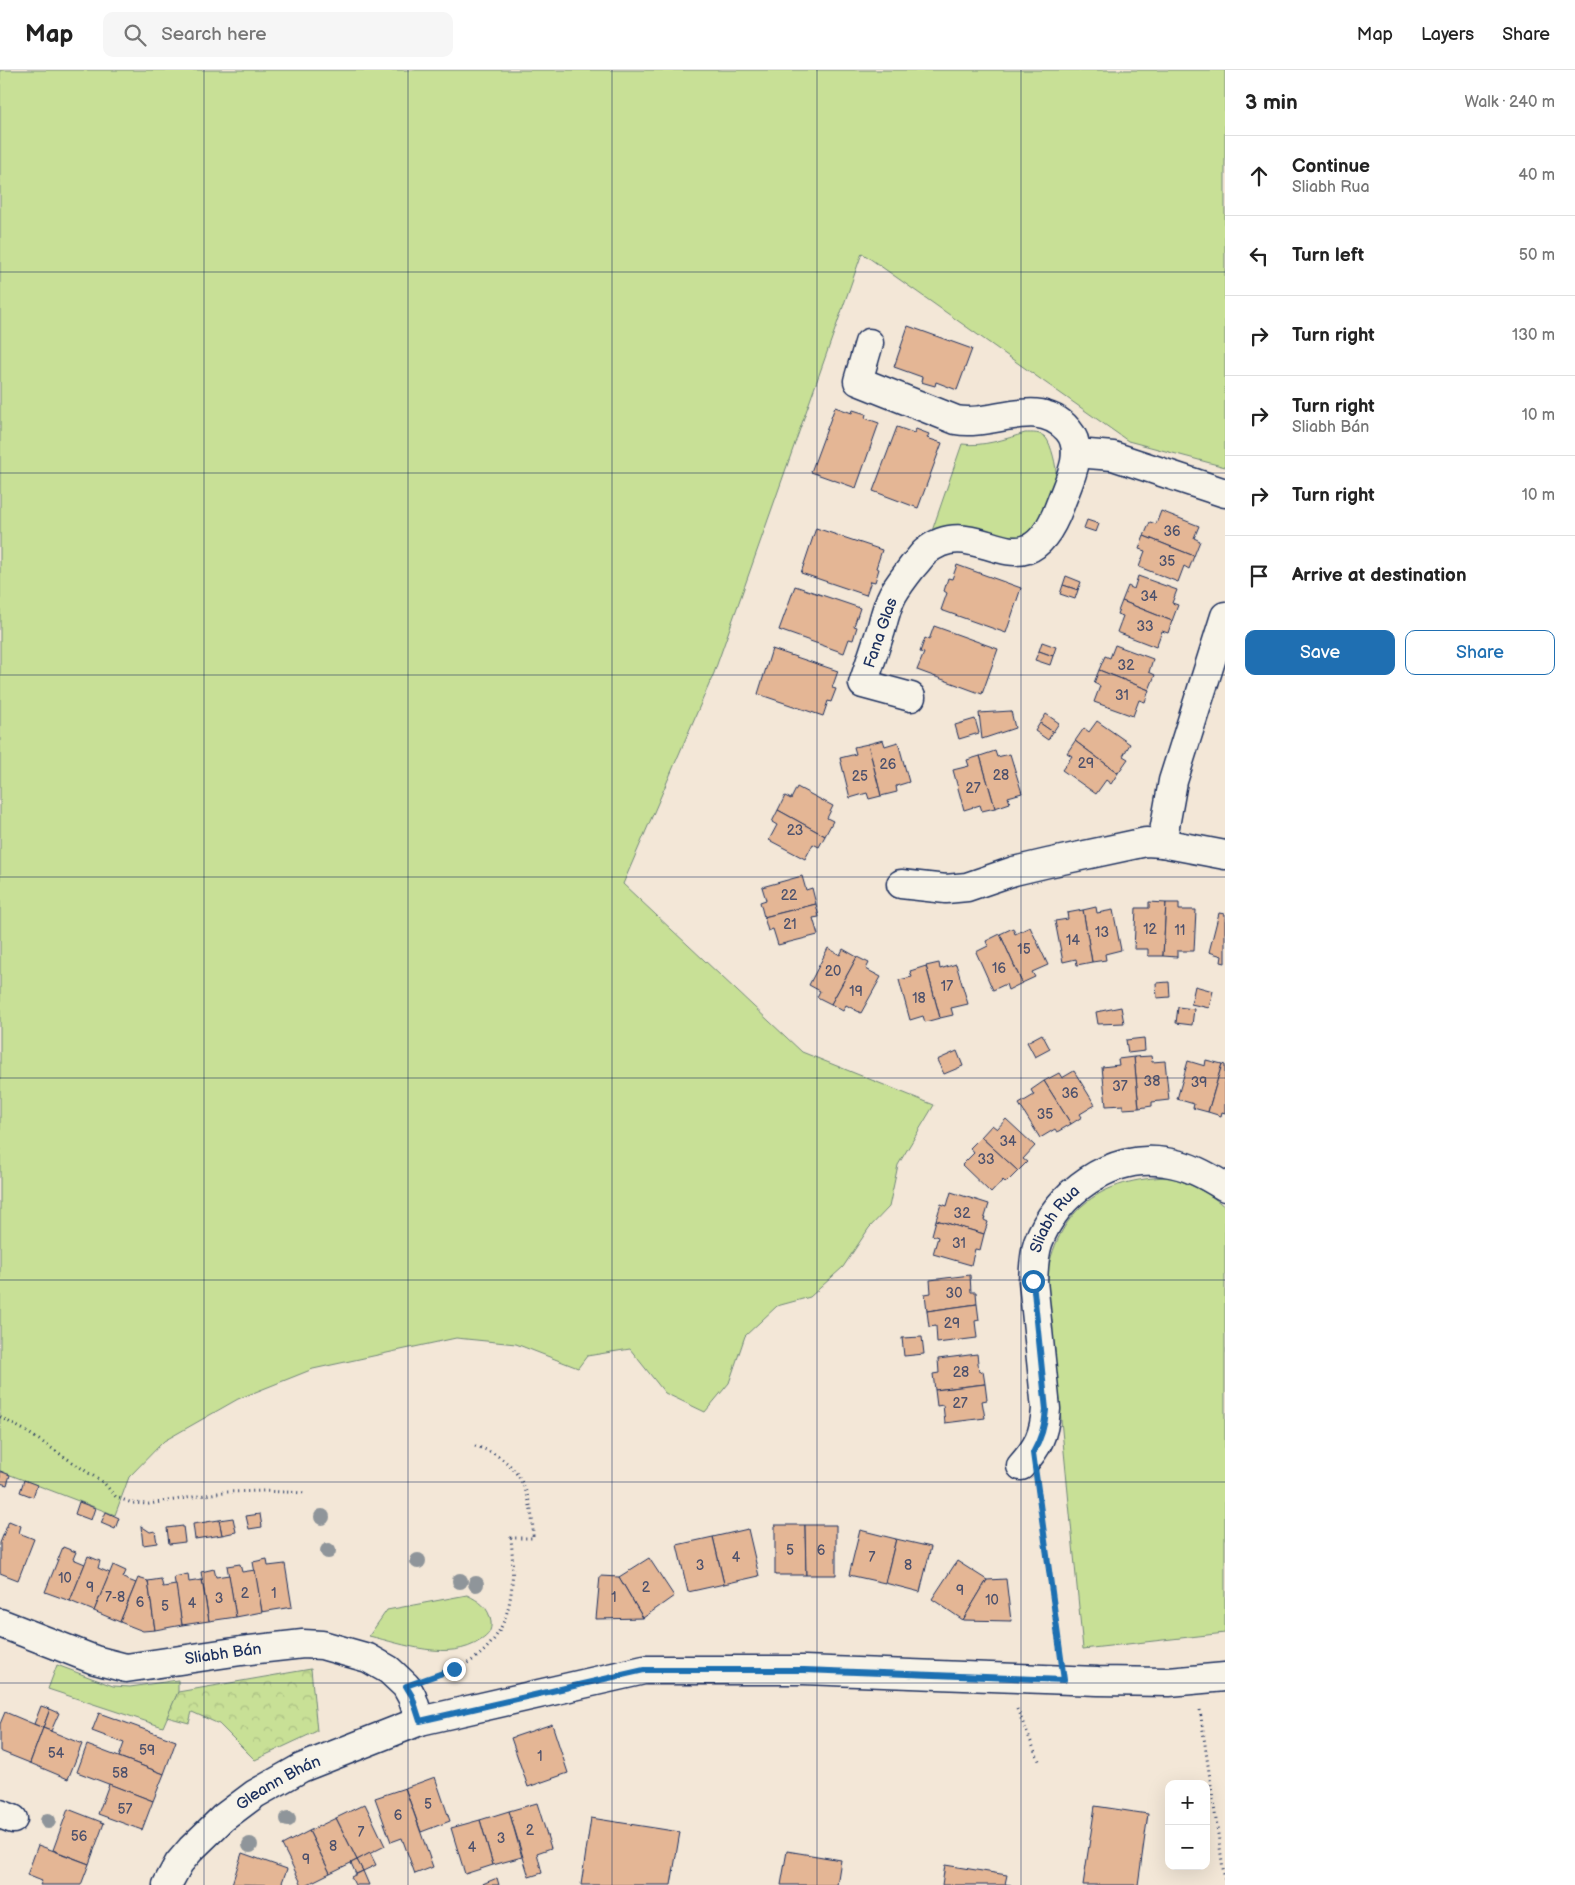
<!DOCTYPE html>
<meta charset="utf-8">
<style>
body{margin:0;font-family:"Balsamiq Sans",sans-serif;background:#f6f6f6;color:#222}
.controls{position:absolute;right:15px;bottom:15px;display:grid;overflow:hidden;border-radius:10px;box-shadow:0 5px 20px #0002}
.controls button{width:45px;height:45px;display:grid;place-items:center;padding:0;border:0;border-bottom:1px solid #e0e0e0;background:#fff;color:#222;font:25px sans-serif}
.stop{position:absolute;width:15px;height:15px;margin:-11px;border:4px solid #1f6fb2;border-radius:50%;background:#fff}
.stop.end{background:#1f6fb2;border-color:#fff;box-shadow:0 1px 5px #0008}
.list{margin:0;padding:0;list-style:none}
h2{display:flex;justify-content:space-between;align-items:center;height:65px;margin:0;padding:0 20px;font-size:21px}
h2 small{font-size:16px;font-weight:400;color:#767676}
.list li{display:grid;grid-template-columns:32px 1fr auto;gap:15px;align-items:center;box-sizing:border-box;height:80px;padding:0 20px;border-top:1px solid #e0e0e0}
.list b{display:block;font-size:19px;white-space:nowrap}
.list p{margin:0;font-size:16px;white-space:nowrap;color:#767676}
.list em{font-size:16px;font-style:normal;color:#767676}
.actions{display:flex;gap:10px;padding:15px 20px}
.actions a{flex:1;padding:11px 0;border:1px solid #1f6fb2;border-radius:10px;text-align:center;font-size:18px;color:#1f6fb2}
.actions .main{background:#1f6fb2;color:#fff}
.icon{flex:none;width:28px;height:28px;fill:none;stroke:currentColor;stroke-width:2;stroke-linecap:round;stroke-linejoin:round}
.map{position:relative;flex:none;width:1225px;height:1815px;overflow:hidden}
header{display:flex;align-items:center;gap:30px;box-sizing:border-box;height:70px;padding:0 25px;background:#fff;border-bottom:1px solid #e0e0e0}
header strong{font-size:24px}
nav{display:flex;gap:28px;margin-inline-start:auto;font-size:18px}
.search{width:350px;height:45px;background:#f6f6f6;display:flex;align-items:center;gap:12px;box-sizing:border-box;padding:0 18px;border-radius:10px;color:#767676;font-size:19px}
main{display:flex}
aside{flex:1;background:#fff}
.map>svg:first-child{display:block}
</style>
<header>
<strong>Map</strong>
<div class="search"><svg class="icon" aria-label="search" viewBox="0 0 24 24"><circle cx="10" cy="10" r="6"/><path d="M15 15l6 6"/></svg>Search here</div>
<nav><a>Map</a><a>Layers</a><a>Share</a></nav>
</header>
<main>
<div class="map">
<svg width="1225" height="1815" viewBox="0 0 1225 1815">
<defs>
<pattern id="park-crowns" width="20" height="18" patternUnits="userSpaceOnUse" patternTransform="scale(1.25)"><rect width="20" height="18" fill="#c8e096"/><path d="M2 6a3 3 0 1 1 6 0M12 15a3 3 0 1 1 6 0" fill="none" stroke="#abc084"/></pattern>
</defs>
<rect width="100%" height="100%" fill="#f3e7d7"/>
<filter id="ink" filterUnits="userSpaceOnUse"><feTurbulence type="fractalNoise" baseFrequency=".02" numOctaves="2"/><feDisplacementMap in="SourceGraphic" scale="10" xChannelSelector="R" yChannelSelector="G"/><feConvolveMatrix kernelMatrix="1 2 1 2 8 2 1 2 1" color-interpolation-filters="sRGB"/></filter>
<g filter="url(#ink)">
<g fill="#c8e096" stroke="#72887a">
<path d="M0,0H1225V397L1128,371L862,183L714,603L623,814L802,982L934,1035L898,1095L889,1137L869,1158L843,1197L810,1227L777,1236L745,1266L729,1313L705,1342L665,1323L630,1279L587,1286L578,1298L516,1274L456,1268L313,1299L238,1329L164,1371L129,1407L115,1445L0,1401Z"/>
<path d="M1025,363C1032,363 1041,362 1046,368C1051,374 1057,398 1056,405C1054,418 1040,457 1029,463C1011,475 992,461 974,457C961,453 945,458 932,461L962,374C983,377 1005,369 1025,363Z"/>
<path d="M1169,1107C1191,1114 1208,1122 1225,1137V1563L1083,1579L1047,1204C1060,1137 1102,1109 1169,1107Z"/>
<path d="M467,1525C479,1531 489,1537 491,1552C492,1560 488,1566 481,1570C449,1592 403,1574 369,1566L387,1540Z"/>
<path d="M57,1595L113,1616L130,1617L178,1610V1622L163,1657L48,1619Z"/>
</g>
<path fill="url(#park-crowns)" stroke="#72887a" d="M311,1599L317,1661L255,1690L219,1654L192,1642L189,1653L167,1647L178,1622Z"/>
<g fill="#e4b695" stroke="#1b2f5e">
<path d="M908,256L972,279L957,320L936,312L935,316L921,312L922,307L894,297Z"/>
<path d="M835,337L852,343L853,340L866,344L865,348L879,353L856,418L811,402Z"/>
<path d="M897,357L914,363L916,359L929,364L927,368L942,373L918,438L873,421Z"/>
<path d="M1161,441L1199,456L1194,468L1200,471L1194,486L1144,466L1150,452L1156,454Z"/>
<path d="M1087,450L1099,454L1096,462L1084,458Z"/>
<path d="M816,458L882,480L876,498L879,499L875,512L871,511L866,525L801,503Z"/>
<path d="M1144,466L1194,486L1189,499L1184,496L1178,512L1139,497L1145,481L1139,479Z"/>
<path d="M957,495L1021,518L1006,563L941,540L947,523L944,521L948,508L952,509Z"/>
<path d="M1066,506L1081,512L1078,520L1063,515Z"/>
<path d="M1138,506L1177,520L1172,533L1178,535L1172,551L1122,531L1128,516L1134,519Z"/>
<path d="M1063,515L1078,520L1075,529L1060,524Z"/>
<path d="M795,516L860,538L854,556L857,557L853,570L849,569L844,583L779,560Z"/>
<path d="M1122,531L1172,551L1168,563L1162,561L1156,577L1117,562L1123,546L1117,544Z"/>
<path d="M934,556L998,579L982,624L917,600L924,583L920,582L925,568L929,570Z"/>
<path d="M1042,572L1056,577L1053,586L1039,581Z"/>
<path d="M1115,575L1153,589L1149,602L1155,605L1149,620L1099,600L1105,586L1110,588Z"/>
<path d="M772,579L838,601L832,618L836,619L831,632L828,631L823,646L758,624Z"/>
<path d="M1039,581L1053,586L1050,595L1035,590Z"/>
<path d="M1099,600L1149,620L1145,632L1139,630L1133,646L1094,632L1100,616L1094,613Z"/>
<path d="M1011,641L1015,658L982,669L979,643Z"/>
<path d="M1046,644L1059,653L1053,662L1040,653Z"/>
<path d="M975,649L979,663L959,669L955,655Z"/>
<path d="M1097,651L1130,674L1123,686L1128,689L1118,703L1075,671L1084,658L1089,662Z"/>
<path d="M1040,653L1053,662L1048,670L1035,661Z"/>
<path d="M883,670L885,676L898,672L909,712L896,716L897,722L881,726L868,674Z"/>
<path d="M1075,671L1118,703L1111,714L1106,710L1096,724L1062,700L1072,686L1067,683Z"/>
<path d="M868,674L881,726L869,729L867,723L850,728L840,688L856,684L854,677Z"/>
<path d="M995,681L997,687L1010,684L1022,723L1008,727L1010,733L995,738L980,686Z"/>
<path d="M980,686L995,738L982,741L980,735L964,740L953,700L969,696L967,690Z"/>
<path d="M797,717L833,736L827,748L833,751L825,766L778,740L785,726L791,729Z"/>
<path d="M778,740L825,766L819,777L813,774L805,789L769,770L777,755L772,752Z"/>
<path d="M802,806L806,820L812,818L816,834L764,847L760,832L766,830L762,817Z"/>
<path d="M1149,832L1166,833L1163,886H1148V879H1134L1136,838H1149Z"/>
<path d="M1166,833H1179V840H1196L1194,881H1177V887L1163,886Z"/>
<path d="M816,834L819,847L813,848L818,865L778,875L773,859L768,861L764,847Z"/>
<path d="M1096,837L1097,843L1113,840L1121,880L1105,884L1106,890L1092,892L1083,840Z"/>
<path d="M1083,840L1092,892L1077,895L1076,889L1063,892L1055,851L1068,849L1067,843Z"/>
<path d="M1219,843L1225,844V893L1221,892L1222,886L1209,882Z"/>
<path d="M1030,857L1048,895L1032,902L1035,907L1022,913L1000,864L1013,858L1015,864Z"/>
<path d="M1000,864L1022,913L1008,920L1006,914L993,920L976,882L988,876L986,871Z"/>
<path d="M828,878L840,885L843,879L857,887L831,934L817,927L820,921L809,915Z"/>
<path d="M857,887L869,893L866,899L881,907L861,943L846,935L843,941L831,934Z"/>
<path d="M939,893L940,899L956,894L968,934L951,938L953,945L940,948L926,896Z"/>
<path d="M926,896L940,948L925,952L923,946L910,950L899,910L912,907L910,901Z"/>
<path d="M1169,912L1170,927L1157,928L1156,913Z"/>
<path d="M1195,916L1213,921L1209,938L1191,934Z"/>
<path d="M1121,937L1124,953L1098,954L1096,942Z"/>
<path d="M1178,937L1194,939L1192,955L1176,953Z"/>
<path d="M1042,964L1050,979L1035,987L1027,972Z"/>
<path d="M1144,968L1145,981L1128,983L1126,970Z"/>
<path d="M957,981L963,996L944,1004L937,990Z"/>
<path d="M1151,986L1152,992L1165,991L1169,1030L1152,1032V1036L1139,1038L1134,987Z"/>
<path d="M1134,987L1139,1038L1123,1039V1035L1106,1036L1102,997L1119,995L1118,989Z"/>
<path d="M1206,990L1222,994L1208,1042L1193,1038L1194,1034L1177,1029L1188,991L1205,996Z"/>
<path d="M1222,994L1225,995V1043L1222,1042L1221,1046L1208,1042Z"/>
<path d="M1074,1001L1095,1035L1080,1044L1082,1047L1071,1054L1044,1011L1059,1003L1062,1008Z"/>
<path d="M1044,1011L1071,1054L1057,1062L1055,1059L1040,1068L1019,1034L1034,1025L1031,1020Z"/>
<path d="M1006,1049L1035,1076L1023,1089L1027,1092L1018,1101L981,1067L992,1055L997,1059Z"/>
<path d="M981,1067L1018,1101L1006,1113L1003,1110L991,1123L962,1095L974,1083L970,1078Z"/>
<path d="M951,1122L989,1134L984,1150L988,1152L984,1164L936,1150L941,1134L947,1136Z"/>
<path d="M936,1150L984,1164L980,1180L975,1179L971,1195L933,1184L938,1167L932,1165Z"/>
<path d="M970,1205L971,1222H976L977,1234L927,1241L925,1224L931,1223L930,1210Z"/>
<path d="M977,1234L979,1250L975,1251L977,1268L937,1273L936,1256L929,1257L927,1241Z"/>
<path d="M922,1267L924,1284L904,1286L902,1268Z"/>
<path d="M977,1284L979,1302L983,1301L985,1314L935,1320L933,1304L939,1303L938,1289Z"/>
<path d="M985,1314L987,1330L982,1331L985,1348L945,1353L943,1335L937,1336L935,1320Z"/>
<path d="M0,1401L10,1405L7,1415L0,1413Z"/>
<path d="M24,1410L37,1415L33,1427L20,1422Z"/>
<path d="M79,1432L95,1438L91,1450L75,1444Z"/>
<path d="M106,1442L119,1448L115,1459L101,1453Z"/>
<path d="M260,1444L262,1457L249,1459L246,1446Z"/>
<path d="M233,1448L236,1462L222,1465L219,1450Z"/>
<path d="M219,1450L222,1465L195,1469L193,1454Z"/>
<path d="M9,1451L21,1456L19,1463L34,1469L18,1510L0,1503V1473Z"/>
<path d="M775,1455H805L806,1505H775Z"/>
<path d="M805,1455H836V1505H806Z"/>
<path d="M141,1456L150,1462L155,1461L157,1473L143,1475Z"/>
<path d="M183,1456L185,1472L169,1474L167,1458Z"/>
<path d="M748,1459L759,1506L724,1514L713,1467Z"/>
<path d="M860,1460L896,1469L885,1513L849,1505Z"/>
<path d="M713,1467L724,1514L688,1522L677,1475Z"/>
<path d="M896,1469L931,1477L920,1522L885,1513Z"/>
<path d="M63,1477L76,1482L73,1489L85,1494L70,1531L45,1522Z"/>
<path d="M88,1486L100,1491L98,1498L110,1503L94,1541L70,1531Z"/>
<path d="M649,1488L674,1526L643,1548L619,1507Z"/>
<path d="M267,1489L268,1496L285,1494L292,1537L262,1542L253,1492Z"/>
<path d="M957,1491L987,1510L963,1550L932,1529Z"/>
<path d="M240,1494L242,1502L255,1500L262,1542L236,1547L227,1496Z"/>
<path d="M113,1495L126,1501L123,1508L136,1513L120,1552L94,1541Z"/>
<path d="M214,1499L216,1507L229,1505L236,1547L209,1551L201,1502Z"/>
<path d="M188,1504L189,1512L202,1510L209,1551L182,1555L174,1507Z"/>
<path d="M600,1506L619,1507L643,1548L596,1549Z"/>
<path d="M138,1508L148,1511L155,1560L143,1561L120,1552Z"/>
<path d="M161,1509L163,1517L176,1515L182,1555L155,1560L148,1511Z"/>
<path d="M1006,1509L1011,1551L963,1550L987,1510Z"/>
<path d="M41,1636L50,1639L43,1658L34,1654Z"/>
<path d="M50,1639L59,1643L51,1661L43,1658Z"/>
<path d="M5,1642L43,1658L30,1693L0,1681V1654Z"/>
<path d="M99,1643L176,1671L164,1704L119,1687L124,1673L92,1661Z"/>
<path d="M552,1654L568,1703L528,1717L511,1668Z"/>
<path d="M43,1658L82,1674L68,1709L30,1693Z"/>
<path d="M87,1675L164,1704L153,1731L77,1702Z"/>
<path d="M435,1707L450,1751L421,1762L405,1718Z"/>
<path d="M109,1714L153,1731L142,1760L98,1744Z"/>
<path d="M405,1718L433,1797L415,1804L402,1768L391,1772L375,1728Z"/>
<path d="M537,1733L551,1778L537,1783L542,1803L529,1807L509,1741Z"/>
<path d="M365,1734L385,1776L357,1790L336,1748Z"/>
<path d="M1095,1736L1148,1744L1138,1815H1083Z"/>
<path d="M68,1739L104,1753L89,1794L53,1780Z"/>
<path d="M509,1741L522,1787L493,1795L480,1750Z"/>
<path d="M336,1748L357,1790L330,1803L309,1761Z"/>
<path d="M591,1748L680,1762L671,1815H581Z"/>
<path d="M480,1750L493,1795L465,1804L451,1758Z"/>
<path d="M309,1761L330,1803L306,1815H302L282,1775Z"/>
<path d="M38,1775L89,1794L81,1815H40L42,1811L27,1805Z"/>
<path d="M787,1781L841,1790L837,1815H781Z"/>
<path d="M242,1783L287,1799L281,1815L232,1814Z"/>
<path d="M370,1783L376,1795L363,1801L357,1790Z"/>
<path d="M357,1790L363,1801L356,1804L351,1793Z"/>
<path d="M945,1795L1007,1805L1005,1814L1011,1815H942Z"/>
<path d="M363,1801L369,1815H355L351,1807Z"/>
<path d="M497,1808L499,1815H480Z"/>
</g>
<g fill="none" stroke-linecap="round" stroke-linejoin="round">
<defs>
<g id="minor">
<path d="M869,273L858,311L956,350C993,357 1038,325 1068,360C1076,369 1077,380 1075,392C1072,407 1065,421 1060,435C1024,533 978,437 925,482C921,486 917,492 913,496C906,505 899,514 893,524C887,535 884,548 881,560C875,578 869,596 863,614L911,627"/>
<path d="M1076,383L1113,386L1225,423"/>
<path d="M1162,773L1173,711L1225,546"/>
<path d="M901,814L946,819L967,817L1014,801L1048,793L1146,772L1162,773L1225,785"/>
<path id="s1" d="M1021,1396C1038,1377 1044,1365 1046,1339L1033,1211C1034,1198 1034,1185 1038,1173C1056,1123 1111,1083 1165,1092C1188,1095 1206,1105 1225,1117"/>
<path id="s2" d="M0,1553L95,1590L126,1598L241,1581L303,1574L322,1575L368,1588L389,1600L406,1616L412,1627L420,1651"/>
<path d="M0,1744L13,1749"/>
<path id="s3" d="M167,1815L179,1793L191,1779L223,1748L255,1724L301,1698L420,1651L644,1600H804L1098,1611L1169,1612L1225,1607"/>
</g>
</defs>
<use href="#minor" stroke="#1b2f5e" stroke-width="31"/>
<g stroke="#1b2f5e" stroke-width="3" stroke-dasharray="1 4" stroke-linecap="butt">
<path d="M0,1347L24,1360L104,1413L116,1427L132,1433L149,1434L224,1422L264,1421L306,1423"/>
<path d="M1038,1420L1059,1580"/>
<path d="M435,1606C449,1601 466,1596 478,1586C514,1557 515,1511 511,1468H533C533,1424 520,1389 475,1376"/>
<path d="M1017,1639L1040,1693"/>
<path d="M1200,1640L1225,1812"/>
</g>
<use href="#minor" stroke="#f7f3e8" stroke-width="28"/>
</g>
<g fill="#8f959a">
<circle cx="322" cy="1447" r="8"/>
<circle cx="328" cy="1481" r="8"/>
<circle cx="418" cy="1491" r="8"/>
<circle cx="460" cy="1511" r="8"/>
<circle cx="476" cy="1514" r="8"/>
<circle cx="288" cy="1749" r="8"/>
<circle cx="48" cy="1751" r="8"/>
<circle cx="250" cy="1775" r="8"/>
</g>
</g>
<g fill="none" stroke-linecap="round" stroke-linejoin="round" filter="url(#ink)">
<path stroke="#1f6fb2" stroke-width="6" d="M454,1599L406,1616L412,1626L420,1651L644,1600H804L1064,1610L1033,1383C1041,1369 1045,1356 1046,1340L1033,1211"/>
</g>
<path fill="none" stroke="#1b2f5e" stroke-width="1" stroke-opacity="0.55" d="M204,0V1815M408,0V1815M612,0V1815M817,0V1815M1021,0V1815M0,202H1225M0,403H1225M0,605H1225M0,807H1225M0,1008H1225M0,1210H1225M0,1412H1225M0,1613H1225"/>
<g text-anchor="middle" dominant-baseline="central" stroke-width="4" stroke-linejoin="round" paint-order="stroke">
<g font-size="14" fill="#4d516c">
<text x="1172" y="461">36</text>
<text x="1167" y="491">35</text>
<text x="1149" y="526">34</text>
<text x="1145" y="556">33</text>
<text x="1126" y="595">32</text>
<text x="1122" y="625">31</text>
<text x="1086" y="693">29</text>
<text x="888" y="694">26</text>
<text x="1001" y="705">28</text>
<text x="860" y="706">25</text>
<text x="973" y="718">27</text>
<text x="795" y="760">23</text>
<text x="789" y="825">22</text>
<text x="790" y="854">21</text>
<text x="1150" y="859">12</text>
<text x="1180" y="860">11</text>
<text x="1102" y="862">13</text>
<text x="1073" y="870">14</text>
<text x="1024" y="879">15</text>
<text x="999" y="898">16</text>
<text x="833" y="901">20</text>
<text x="947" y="916">17</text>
<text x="856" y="921">19</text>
<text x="919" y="928">18</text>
<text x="1152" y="1011">38</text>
<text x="1199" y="1012">39</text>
<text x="1120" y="1016">37</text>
<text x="1070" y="1023">36</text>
<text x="1045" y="1044">35</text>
<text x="1008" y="1071">34</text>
<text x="986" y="1089">33</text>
<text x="962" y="1143">32</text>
<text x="959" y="1173">31</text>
<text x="954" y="1223">30</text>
<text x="952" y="1253">29</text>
<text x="961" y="1302">28</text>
<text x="960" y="1333">27</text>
<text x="790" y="1480">5</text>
<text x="821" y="1480">6</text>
<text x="736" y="1487">4</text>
<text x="872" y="1487">7</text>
<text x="700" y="1495">3</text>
<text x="908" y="1495">8</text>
<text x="65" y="1508">10</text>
<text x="90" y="1517">9</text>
<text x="646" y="1517">2</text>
<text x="960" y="1520">9</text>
<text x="245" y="1523">2</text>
<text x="274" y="1523">1</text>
<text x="115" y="1527">7-8</text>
<text x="614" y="1527">1</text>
<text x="219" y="1528">3</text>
<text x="992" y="1530">10</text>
<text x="140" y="1532">6</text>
<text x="192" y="1533">4</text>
<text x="165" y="1536">5</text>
<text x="147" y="1680">59</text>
<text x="56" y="1683">54</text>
<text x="540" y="1686">1</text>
<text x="120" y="1703">58</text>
<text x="428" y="1734">5</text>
<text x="125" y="1739">57</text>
<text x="398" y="1745">6</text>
<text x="530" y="1760">2</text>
<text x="361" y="1762">7</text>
<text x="79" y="1766">56</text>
<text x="501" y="1768">3</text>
<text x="333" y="1776">8</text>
<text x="472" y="1777">4</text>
<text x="306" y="1789">9</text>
</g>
<g font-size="16" fill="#1b2f5e" stroke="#f7f3e8">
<text transform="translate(881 563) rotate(-71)">Fana Glas</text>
<text stroke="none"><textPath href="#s1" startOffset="260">Sliabh Rua</textPath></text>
<text stroke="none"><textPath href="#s2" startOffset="232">Sliabh Bán</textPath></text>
<text stroke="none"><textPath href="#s3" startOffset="154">Gleann Bhán</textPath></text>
</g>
</g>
</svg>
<div class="controls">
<button>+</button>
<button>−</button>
</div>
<div class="stop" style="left:1033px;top:1211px"></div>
<div class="stop end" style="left:454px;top:1599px"></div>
</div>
<aside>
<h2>3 min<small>Walk · 240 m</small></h2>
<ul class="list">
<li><svg class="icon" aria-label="ahead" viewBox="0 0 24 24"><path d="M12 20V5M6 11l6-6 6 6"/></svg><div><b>Continue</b><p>Sliabh Rua</p></div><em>40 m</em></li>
<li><svg class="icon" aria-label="left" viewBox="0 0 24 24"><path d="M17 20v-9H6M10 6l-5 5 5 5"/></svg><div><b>Turn left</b></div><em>50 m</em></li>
<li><svg class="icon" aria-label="right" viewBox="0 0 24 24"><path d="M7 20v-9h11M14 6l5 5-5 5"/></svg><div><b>Turn right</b></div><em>130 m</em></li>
<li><svg class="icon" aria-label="right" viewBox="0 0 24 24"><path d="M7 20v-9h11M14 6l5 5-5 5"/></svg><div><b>Turn right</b><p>Sliabh Bán</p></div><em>10 m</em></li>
<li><svg class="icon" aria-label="right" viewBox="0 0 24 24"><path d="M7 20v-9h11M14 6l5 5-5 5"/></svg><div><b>Turn right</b></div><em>10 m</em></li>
<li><svg class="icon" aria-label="arrive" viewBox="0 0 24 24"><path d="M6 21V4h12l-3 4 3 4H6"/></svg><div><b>Arrive at destination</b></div></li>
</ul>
<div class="actions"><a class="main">Save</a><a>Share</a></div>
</aside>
</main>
